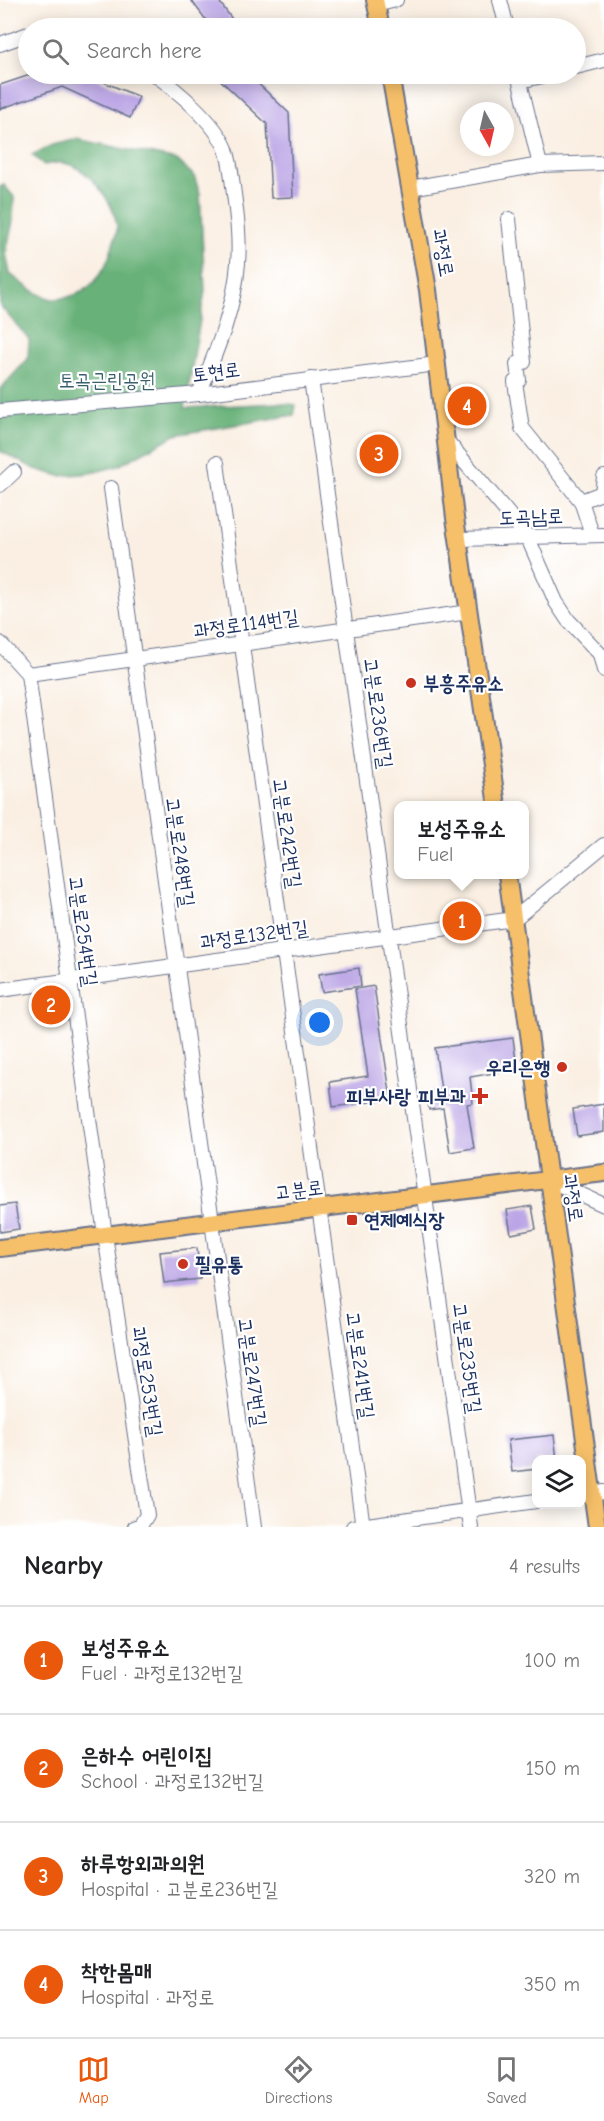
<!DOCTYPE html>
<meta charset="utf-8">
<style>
body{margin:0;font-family:"Comic Neue","Poor Story",sans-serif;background:#f6f6f6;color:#202124}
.controls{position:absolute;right:18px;bottom:18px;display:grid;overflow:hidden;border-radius:12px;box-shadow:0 3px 15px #0003}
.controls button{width:54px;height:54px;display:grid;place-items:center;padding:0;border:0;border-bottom:2px solid #e0e0e0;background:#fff;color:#202124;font:30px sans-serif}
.compass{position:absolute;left:460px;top:102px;width:54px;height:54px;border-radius:50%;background:#fff;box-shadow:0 3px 15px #0003;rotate:172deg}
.you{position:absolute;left:320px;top:1023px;width:21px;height:21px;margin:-15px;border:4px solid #fff;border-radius:50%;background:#1a73e8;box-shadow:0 0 0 9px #1a73e833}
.badge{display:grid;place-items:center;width:39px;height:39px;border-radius:50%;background:#ea580c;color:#fff;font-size:20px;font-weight:700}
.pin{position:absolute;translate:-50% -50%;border:3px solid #fff;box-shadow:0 2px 6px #0006}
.popup{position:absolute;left:394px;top:801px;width:135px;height:78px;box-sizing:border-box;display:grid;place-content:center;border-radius:12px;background:#fff;filter:drop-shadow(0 2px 4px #0005);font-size:20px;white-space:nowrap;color:#757577}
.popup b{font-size:22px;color:#202124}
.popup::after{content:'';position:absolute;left:50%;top:100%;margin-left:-12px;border:12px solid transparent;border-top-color:#fff}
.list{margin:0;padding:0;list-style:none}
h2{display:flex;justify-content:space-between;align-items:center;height:78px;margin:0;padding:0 24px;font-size:26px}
h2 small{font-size:20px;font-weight:400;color:#757577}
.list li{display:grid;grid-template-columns:39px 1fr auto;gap:18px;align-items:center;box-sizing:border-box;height:108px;padding:0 24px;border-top:2px solid #e0e0e0}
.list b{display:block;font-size:22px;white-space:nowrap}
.list p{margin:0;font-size:20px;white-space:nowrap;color:#757577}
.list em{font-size:20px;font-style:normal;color:#757577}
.icon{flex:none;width:33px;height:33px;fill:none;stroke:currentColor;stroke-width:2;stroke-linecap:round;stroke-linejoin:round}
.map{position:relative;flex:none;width:604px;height:1527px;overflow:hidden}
.search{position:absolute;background:#fff;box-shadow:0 3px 15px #0003;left:18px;right:18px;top:18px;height:66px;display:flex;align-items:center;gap:15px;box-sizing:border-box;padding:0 21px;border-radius:33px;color:#757577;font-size:22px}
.sheet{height:510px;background:#fff}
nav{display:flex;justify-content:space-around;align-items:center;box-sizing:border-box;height:84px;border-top:2px solid #e0e0e0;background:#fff;font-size:16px;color:#757577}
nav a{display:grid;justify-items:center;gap:3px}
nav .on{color:#ea580c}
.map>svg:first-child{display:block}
</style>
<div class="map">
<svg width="604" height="1527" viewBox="0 0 604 1527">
<rect width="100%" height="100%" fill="#fff"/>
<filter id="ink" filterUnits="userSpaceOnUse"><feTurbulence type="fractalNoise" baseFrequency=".0167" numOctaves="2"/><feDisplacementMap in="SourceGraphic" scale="12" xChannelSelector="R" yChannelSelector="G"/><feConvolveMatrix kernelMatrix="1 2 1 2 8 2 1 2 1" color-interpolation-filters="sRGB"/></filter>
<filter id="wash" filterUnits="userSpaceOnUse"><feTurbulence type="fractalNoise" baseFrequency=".008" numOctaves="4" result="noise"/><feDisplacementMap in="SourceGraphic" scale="24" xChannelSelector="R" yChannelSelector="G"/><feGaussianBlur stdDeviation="1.35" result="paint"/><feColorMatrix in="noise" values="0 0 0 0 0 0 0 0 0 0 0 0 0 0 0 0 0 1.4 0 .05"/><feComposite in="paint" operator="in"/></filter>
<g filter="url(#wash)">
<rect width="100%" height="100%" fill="#faefe2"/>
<path fill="#67b178" stroke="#41706b" stroke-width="1.5" d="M77,139L177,160L194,176L200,194L205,291L185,408L278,403L296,405L294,415L175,435L118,466L91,473L60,476L35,469L0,451V389L28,359L29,339L0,306V187L4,185L14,197L13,221L6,253L10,274C20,282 41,299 54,299C88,298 106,274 113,244C115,238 118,231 117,226C114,202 87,165 62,163C56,162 49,164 44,165L32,155L52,145Z"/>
<g id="blocks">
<g fill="#b9a3e5">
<path d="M191,0H218L232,19L219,28H212Z"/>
<path d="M33,74H85L139,97L130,118L62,87L0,109V85Z"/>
<path d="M214,74H248L289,113L293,197L271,198L267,124Z"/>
<path d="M359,968L361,986L322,992L319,974Z"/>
<path d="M374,986L391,1099L333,1107L330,1082L368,1076L355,989Z"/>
<path d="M513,1038L517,1069L470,1077L473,1103L467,1104L474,1148L450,1152L443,1108L429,1110L427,1092L441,1090L435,1048Z"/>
<path d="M604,1104V1132L577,1136L573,1109Z"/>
<path d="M15,1204L19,1229L0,1232V1206Z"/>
<path d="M532,1206L536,1229L511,1234L507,1210Z"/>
<path d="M197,1248L200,1279L164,1283L160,1252Z"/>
<path d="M554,1435L557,1460H537V1469L512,1472L508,1440Z"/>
</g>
</g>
</g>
<g filter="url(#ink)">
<use href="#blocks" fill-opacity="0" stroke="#69728c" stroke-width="1.5"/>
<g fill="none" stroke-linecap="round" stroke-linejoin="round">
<defs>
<g id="minor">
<path d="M500,0L507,28"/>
<path d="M376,5L396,0"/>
<path d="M0,44L28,34"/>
<path d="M576,67L604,60"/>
<path d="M154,74C177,90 215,122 226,149C231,163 232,180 234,194C237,217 240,240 238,263C235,308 216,352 199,394"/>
<path d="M518,74L540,165"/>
<path d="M520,81L551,74"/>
<path d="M411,188L540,165L604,163"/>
<path d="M509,219L524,362L517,364L519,380L515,382L522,428L581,501L592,534"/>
<path d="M311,379L471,1527"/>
<path d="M0,411L199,394L437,364"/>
<path d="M446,440L527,536L556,602L568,620L600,654L604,670"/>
<path d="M217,463L363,1527"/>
<path d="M0,485L14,472"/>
<path d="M111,488L254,1527"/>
<path d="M581,501L602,493L604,477"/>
<path d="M459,539L604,535"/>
<path d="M0,643L28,674L105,1235L147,1515L140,1526L135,1527"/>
<path d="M28,674L469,612"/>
<path d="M0,990L514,919L604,845"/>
<path d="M549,1180L604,1205"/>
<path d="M582,1495L604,1492"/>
<path d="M353,1527L536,1501"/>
</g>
<g id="major">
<path d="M375,0L381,28"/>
<path d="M390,74L428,290L455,518L497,806"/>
<path d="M507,874L597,1527"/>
<path d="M0,1248L604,1173"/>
</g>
</defs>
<use href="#minor" stroke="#69728c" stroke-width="16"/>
<use href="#major" stroke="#69728c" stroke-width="20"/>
<use href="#minor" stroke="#fff" stroke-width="14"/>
<use href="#major" stroke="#f6c06b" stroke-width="16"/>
</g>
</g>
<g fill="#c8321e" stroke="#fff" stroke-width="2">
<circle cx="411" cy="683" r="6"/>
<circle cx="562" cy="1067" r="6"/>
<path d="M477 1087h6v6h6v6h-6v6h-6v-6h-6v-6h6z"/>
<rect x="346" y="1214" width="12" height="12" rx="3"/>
<circle cx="183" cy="1264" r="6"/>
</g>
<g text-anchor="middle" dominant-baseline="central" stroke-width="4.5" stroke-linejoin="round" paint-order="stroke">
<g font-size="20" fill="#1b2f5e" stroke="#fff">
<text transform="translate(443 253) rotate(80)">과정로</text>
<text transform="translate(216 372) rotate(-7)">토현로</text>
<text transform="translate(531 517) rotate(-2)">도곡남로</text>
<text transform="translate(246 624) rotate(-8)">과정로114번길</text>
<text transform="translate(378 713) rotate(82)">고분로236번길</text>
<text transform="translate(287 833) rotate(82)">고분로242번길</text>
<text transform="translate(180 852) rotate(82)">고분로248번길</text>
<text transform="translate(83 931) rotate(82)">고분로254번길</text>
<text transform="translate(254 935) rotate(-8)">과정로132번길</text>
<text transform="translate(299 1190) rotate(-7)">고분로</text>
<text transform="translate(573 1198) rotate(82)">과정로</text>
<text transform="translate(467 1358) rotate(82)">고분로235번길</text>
<text transform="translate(360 1365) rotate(82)">고분로241번길</text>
<text transform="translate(252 1372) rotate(82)">고분로247번길</text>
<text transform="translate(147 1381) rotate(81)">괴정로253번길</text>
</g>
<g font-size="20" fill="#395f6c" stroke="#fff">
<text x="107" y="380">토곡근린공원</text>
</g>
<g font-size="20" font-weight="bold" fill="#1b2f5e" stroke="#fff" text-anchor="start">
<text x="423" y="683">부흥주유소</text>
<text x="550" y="1067" text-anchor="end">우리은행</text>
<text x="466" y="1096" text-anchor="end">피부사랑 피부과</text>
<text x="364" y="1220">연제예식장</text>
<text x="195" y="1264">필유통</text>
</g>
</g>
</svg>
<div class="controls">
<button><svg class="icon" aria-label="layers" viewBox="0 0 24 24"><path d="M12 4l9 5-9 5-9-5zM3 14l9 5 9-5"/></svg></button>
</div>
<svg class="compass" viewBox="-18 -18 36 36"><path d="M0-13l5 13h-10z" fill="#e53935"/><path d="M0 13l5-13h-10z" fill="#757577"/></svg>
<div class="you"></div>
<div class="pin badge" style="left:462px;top:921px">1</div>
<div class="popup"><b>보성주유소</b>Fuel</div>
<div class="pin badge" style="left:51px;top:1005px">2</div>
<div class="pin badge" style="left:379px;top:454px">3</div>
<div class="pin badge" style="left:467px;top:406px">4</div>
<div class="search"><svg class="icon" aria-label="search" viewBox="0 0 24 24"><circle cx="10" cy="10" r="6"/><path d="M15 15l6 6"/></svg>Search here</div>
</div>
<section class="sheet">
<h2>Nearby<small>4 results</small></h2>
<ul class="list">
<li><span class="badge">1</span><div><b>보성주유소</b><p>Fuel · 과정로132번길</p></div><em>100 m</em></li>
<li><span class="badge">2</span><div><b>은하수 어린이집</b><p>School · 과정로132번길</p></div><em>150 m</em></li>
<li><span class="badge">3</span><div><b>하루항외과의원</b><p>Hospital · 고분로236번길</p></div><em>320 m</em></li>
<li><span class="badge">4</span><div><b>착한몸매</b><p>Hospital · 과정로</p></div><em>350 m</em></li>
</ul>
</section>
<nav>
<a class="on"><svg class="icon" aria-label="map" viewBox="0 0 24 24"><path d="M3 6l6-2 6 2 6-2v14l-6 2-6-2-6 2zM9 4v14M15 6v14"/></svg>Map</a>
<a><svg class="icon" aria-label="directions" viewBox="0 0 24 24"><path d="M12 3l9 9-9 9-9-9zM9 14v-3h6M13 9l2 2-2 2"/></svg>Directions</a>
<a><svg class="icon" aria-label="saved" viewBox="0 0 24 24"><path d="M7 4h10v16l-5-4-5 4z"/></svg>Saved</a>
</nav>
